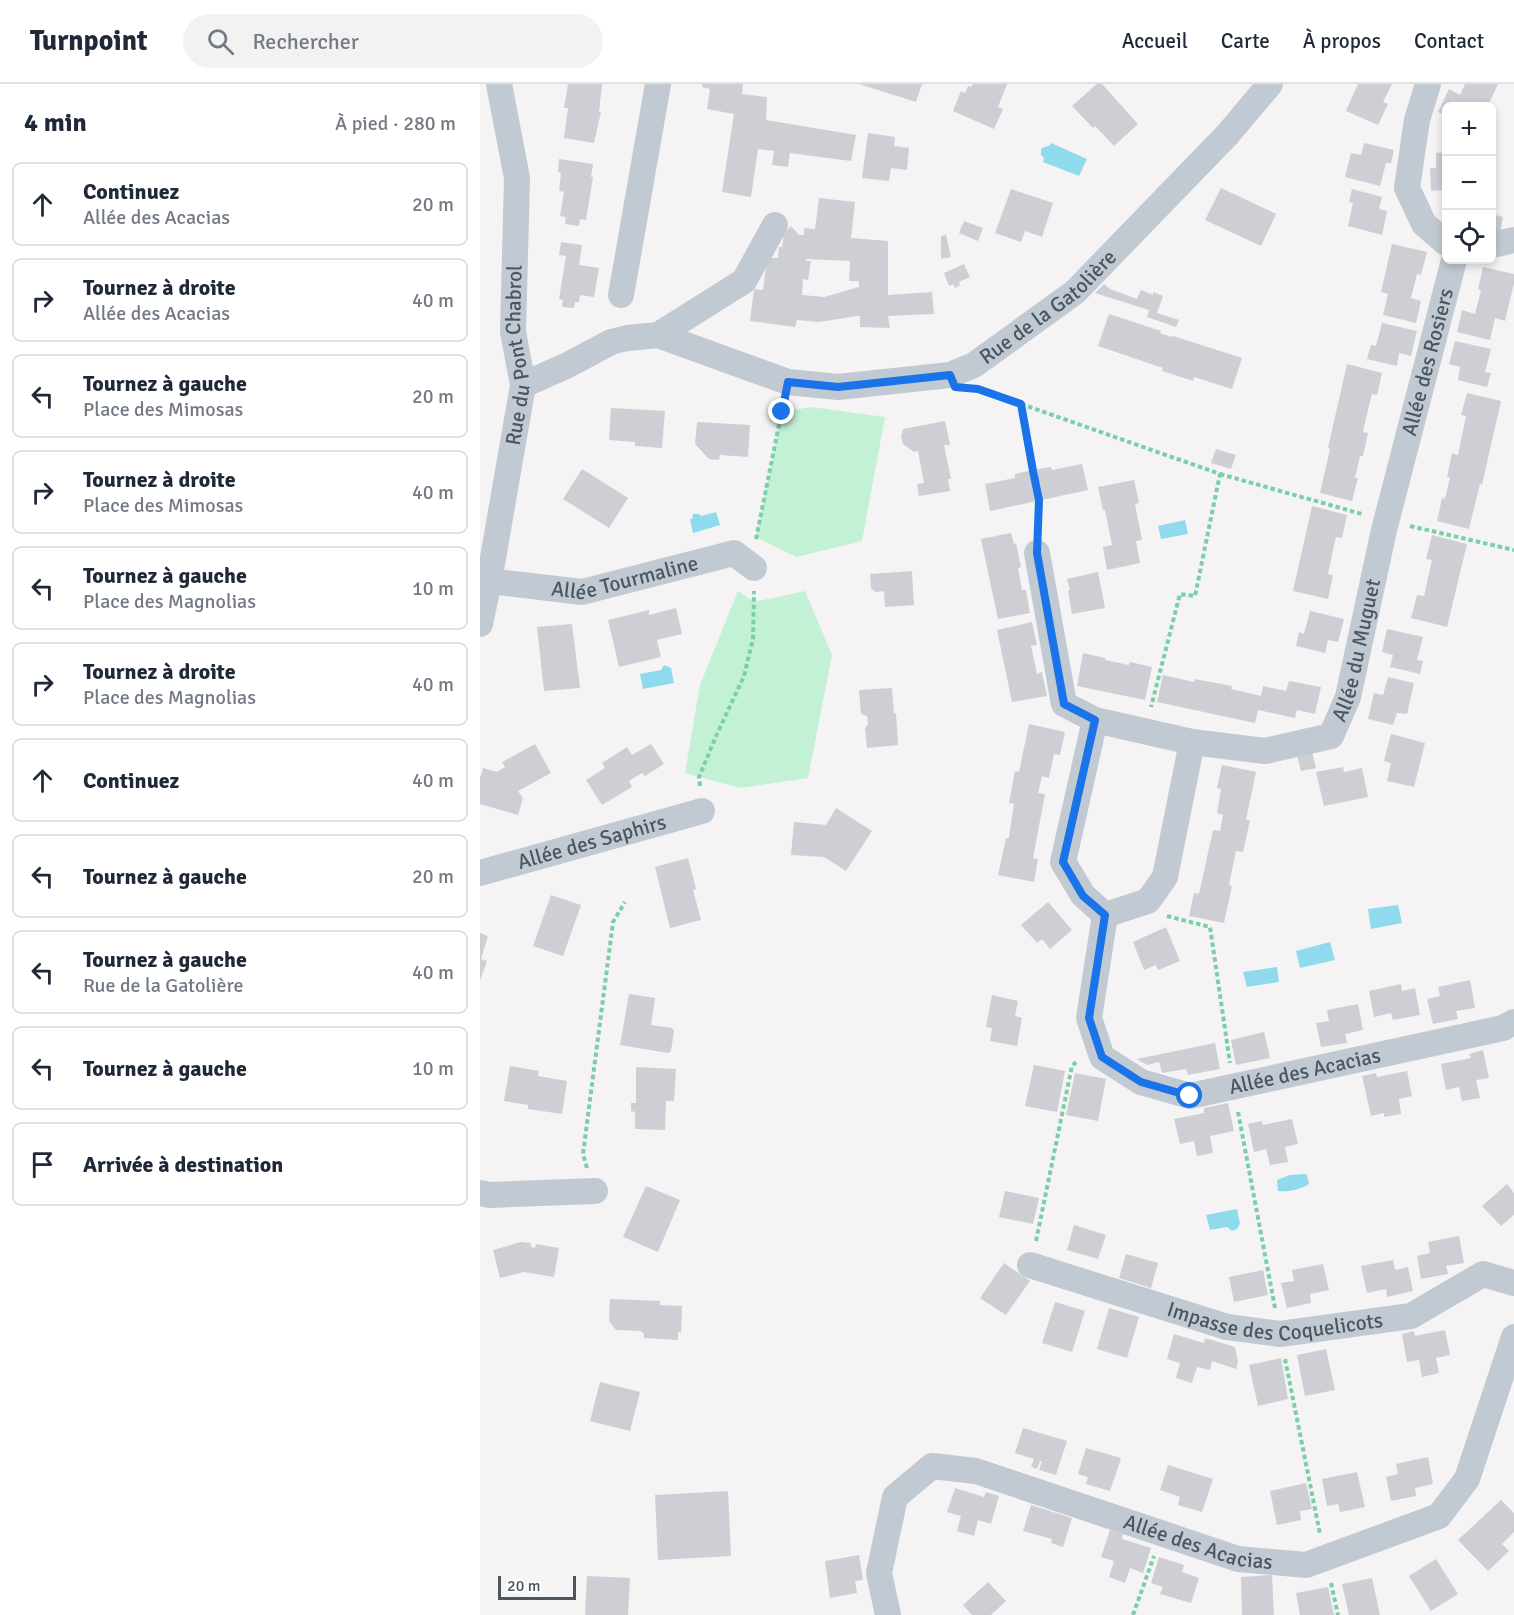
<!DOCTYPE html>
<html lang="fr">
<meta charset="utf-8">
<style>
body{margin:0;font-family:Signika,sans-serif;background:#f2f2f3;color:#1f2937}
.controls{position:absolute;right:18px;top:18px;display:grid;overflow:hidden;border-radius:9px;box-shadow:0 3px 9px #0003}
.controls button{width:54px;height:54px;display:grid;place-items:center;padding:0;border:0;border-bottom:2px solid #e0e1e3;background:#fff;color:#1f2937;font:30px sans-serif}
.scale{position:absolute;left:18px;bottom:15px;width:78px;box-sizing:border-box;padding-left:6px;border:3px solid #4a5661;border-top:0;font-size:16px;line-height:21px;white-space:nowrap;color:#4a5661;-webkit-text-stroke:4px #fff;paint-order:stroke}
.stop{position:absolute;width:18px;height:18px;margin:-14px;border:4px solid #1a73e8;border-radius:50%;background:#fff}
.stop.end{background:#1a73e8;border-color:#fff;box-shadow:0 2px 6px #0008}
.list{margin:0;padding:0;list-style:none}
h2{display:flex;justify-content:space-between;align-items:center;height:78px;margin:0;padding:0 24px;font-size:26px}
h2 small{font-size:20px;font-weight:400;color:#747a83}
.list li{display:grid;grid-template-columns:39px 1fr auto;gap:18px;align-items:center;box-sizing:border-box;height:84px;margin:0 12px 12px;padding:0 12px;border:2px solid #e0e1e3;border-radius:9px}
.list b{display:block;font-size:22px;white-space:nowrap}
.list p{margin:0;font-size:20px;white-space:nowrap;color:#747a83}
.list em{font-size:20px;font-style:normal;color:#747a83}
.icon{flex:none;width:33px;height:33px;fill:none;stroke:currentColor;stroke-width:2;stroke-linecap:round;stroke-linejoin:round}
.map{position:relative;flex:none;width:1034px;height:1531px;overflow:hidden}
header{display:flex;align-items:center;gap:36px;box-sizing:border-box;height:84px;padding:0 30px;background:#fff;border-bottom:2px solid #e0e1e3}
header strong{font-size:28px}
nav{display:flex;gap:33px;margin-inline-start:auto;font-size:21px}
.search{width:420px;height:54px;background:#f2f2f3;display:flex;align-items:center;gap:15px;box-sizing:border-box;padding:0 21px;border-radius:33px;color:#747a83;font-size:22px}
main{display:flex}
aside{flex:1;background:#fff}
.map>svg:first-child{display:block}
</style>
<header>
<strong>Turnpoint</strong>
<div class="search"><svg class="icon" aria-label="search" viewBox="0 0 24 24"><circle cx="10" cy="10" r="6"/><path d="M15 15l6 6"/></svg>Rechercher</div>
<nav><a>Accueil</a><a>Carte</a><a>À propos</a><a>Contact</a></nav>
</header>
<main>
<aside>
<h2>4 min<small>À pied · 280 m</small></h2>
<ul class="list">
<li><svg class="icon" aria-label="ahead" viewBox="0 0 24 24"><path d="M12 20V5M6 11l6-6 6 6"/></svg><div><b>Continuez</b><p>Allée des Acacias</p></div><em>20 m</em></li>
<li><svg class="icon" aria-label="right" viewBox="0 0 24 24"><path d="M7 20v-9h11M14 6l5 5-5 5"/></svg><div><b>Tournez à droite</b><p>Allée des Acacias</p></div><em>40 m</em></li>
<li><svg class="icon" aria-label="left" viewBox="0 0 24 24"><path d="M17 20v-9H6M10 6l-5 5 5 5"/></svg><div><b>Tournez à gauche</b><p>Place des Mimosas</p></div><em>20 m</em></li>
<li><svg class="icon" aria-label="right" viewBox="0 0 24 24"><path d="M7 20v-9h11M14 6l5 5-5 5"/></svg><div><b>Tournez à droite</b><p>Place des Mimosas</p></div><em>40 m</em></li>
<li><svg class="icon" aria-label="left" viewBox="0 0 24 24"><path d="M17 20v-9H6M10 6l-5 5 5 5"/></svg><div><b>Tournez à gauche</b><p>Place des Magnolias</p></div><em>10 m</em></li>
<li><svg class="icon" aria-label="right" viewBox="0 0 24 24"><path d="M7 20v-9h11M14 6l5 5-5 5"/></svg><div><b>Tournez à droite</b><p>Place des Magnolias</p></div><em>40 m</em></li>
<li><svg class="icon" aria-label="ahead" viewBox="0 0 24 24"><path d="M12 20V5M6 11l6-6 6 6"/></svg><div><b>Continuez</b></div><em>40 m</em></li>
<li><svg class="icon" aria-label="left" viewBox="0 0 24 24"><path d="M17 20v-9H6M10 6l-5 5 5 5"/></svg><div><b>Tournez à gauche</b></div><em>20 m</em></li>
<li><svg class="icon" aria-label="left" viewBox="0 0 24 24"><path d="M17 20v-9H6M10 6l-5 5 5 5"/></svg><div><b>Tournez à gauche</b><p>Rue de la Gatolière</p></div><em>40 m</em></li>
<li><svg class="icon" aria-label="left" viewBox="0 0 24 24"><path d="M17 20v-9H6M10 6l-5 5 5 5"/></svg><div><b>Tournez à gauche</b></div><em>10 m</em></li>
<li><svg class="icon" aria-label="arrive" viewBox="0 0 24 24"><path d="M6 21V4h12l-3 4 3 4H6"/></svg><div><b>Arrivée à destination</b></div></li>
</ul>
</aside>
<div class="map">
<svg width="1034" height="1531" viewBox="0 0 1034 1531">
<rect width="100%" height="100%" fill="#f5f3f3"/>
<g fill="#c3f1d5">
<path d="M331,323L405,333L382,457L316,473L276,453L302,328Z"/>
<path d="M258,507L274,518L325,507L352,571L328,694L260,704L205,689L220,601Z"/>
</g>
<g fill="#90daee">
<path d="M571,59L607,75L599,92L563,78L564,74L561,71V65L564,63L569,62Z"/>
<path d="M236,428L240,441L213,449L210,435H212L213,430H219L221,432Z"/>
<path d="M705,436L708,450L681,455L678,442Z"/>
<path d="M184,581L191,584L194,599L163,605L160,590L181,586Z"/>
<path d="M918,821L922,839L891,845L888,825Z"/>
<path d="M850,858L855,876L820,884L816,867Z"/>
<path d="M797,883L799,898L767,903L763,888Z"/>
<path d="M824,1090L827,1091L829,1100C819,1106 809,1108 798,1107L797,1096L810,1091Z"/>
<path d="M757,1125L760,1140L757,1145L752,1147L747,1143L730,1146L726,1131Z"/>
</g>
<g fill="#cdcfd5" fill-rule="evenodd">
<path d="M88,0H122L119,28H121L114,59L84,54L88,24H84Z"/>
<path d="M222,0H263L262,10L287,13L286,36L376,51L371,77L310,69L308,83L292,81L294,67L278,65L271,113L242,108L254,30L227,25L230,5L222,3Z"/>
<path d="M379,0H442L436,18Z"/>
<path d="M493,0H527L518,23L523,25L514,45L473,27L481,7L485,9L488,2L491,3Z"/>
<path d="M617,0H622L658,40L634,62L615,42L613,44L592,22Z"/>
<path d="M878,0H912L903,18L908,20L898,41L866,27Z"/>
<path d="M985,0H1018L1008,22L1000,21L999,22H966V31L958,28L969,5L980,11Z"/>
<path d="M388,49L415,53L414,62L429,64L427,86L411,84L409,97L382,94Z"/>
<path d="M884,59L914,66L911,79H906L900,102L865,93L871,69L881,71Z"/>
<path d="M966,68V106L951,107L950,84H956V69Z"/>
<path d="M79,75L113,80L111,93H113L106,136L100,135L99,142L85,140L86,133L80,132L84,108L79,107L81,89L78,88Z"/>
<path d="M741,104L796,130L781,162L725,136Z"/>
<path d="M531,105L573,119L562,153L545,147L541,158L515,149Z"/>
<path d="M872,105L902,113L899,125L907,127L902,151L868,142L873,119L869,118Z"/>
<path d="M339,114L375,118L371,154L408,157V211L452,208L454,230L408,232L410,244L380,243V232H377L339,238L317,236L315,243L270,237L274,205L283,206L286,182L291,174H298L299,163H302L304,150L311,142L319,151H324V144L335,145ZM326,175L370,177L369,197H379V203L344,213L322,211L323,195L328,196L331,177H326Z"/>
<path d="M1012,130L1023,133L1020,148L1012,146Z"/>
<path d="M484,137L503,144L498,157L479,149Z"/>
<path d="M466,151L471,173L461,175V152Z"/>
<path d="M81,158L102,161L99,181L119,184L114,213L100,211L99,218H95L94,224L82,223L83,216L79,215L86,172L79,171Z"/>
<path d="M912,160L947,168L941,191L937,190L931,214L941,217L936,239L903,231L908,210L901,208Z"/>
<path d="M484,180L490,193L479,198L480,201L475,204L473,200L469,202L464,189Z"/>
<path d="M1003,183L1034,190V199L1025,237L1015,234L1010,256L977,248L982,226L995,230L1001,206L998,205Z"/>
<path d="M624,200L630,205L657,215L661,206L673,211V208L683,212L677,229L699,236L696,243L667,233L669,226L615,209Z"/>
<path d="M629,230L681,247L680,249L692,253L693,252L762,274L752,305L714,293L713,297L682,287L683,284L618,262Z"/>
<path d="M902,239L937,247L931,272L919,269L917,282L887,275L891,261L896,262Z"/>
<path d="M975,257L1011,265L1005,288L1011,289L1007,303L978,296L980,283L969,280Z"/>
<path d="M867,280L902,289L897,311L892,310L886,334L883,348L888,349L883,372H880L875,394H878L872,417L840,409L850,365L848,364Z"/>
<path d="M987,309L1021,317L1002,401L1000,400L989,445L957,437L962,414L965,415L970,393H967L972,369L978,371L986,332L981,331Z"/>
<path d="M131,324L185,327L182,364L155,362V358L129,356Z"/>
<path d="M465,337L470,361H464L471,395H468L470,407L439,412L437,400L444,399L438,367L434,368L423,360L421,353L423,345Z"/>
<path d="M217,338L270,341L268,373L240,371L239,376L229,375L215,360Z"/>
<path d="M736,365L756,371L751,385L731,379Z"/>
<path d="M602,380L608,406L510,427L505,400L535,394V390L558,385L571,383L572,386Z"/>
<path d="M102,385L148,414L129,444L83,415Z"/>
<path d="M654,396L659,419L655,420L662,456L656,457L660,479L627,486L623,463L632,461L625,426H623L618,403Z"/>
<path d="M832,422L867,431L862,454L856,453L853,466L848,490L853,491L848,515L813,507Z"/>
<path d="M531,449L534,460L536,459L541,483L538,484L542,506H546L550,529L518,535L501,455Z"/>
<path d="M952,451L987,460L967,543L931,534L937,511L944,512L952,476L946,475Z"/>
<path d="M432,487L434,521L405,523L404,507L395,508L391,504L390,490Z"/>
<path d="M618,488L625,524L592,530L588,507L590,506L587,495Z"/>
<path d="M196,524L202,550L177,556L181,573L139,583L128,536L169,526V531Z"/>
<path d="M830,527L864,535L858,558L848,556L845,569L816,562L819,548L824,550Z"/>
<path d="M552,538L557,561L551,562L557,590L562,588L567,612L532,618L517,546Z"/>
<path d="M92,540L100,604L64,607L57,543Z"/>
<path d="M907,545L943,553L937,576L943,577L940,590L910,583L913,571L902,568Z"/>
<path d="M603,569L625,574V576L649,581L650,578L672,583L665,616L597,602Z"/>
<path d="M683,591L714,598L715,595L752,602L751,605L781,612L783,602L806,607L809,597L841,603L835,630L817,626L815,634L778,626L775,639L677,618Z"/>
<path d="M908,593L934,599L927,630L917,629L913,641L888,635L894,609L903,611Z"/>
<path d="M412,604L414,630L416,629L418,661L387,664L385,644L388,640L387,632L381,630L379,606Z"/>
<path d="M549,640L585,648L580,671L574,670L569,694L562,692L558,709L565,710L553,774L558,775L554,798L518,791L526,754H529L532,732L534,720L529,719L535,687L539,688Z"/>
<path d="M911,650L945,659L934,703L907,697L911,679L904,677Z"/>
<path d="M55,660L71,689L38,707L43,714L38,731L0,720V694L3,684L17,688L25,683L22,678Z"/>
<path d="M171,660L184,680L165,692L162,689L149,697L152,703L122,721L106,696L125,684L122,679L147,663L152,671Z"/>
<path d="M832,668L836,684L821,687L817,671Z"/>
<path d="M742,681L776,688L766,736H770L763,768L756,767L749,801L752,802L744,839L709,832L714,809L719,810L733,746L740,747L743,731L737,729L741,705L737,704Z"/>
<path d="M863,683L864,688L882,684L888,713L844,722L836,688Z"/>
<path d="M356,724L392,747L366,787L344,773L311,771L314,738L346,741Z"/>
<path d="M208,774L216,805L213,806L221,836L190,844L175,783Z"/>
<path d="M71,811L101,821L83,872L53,862Z"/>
<path d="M568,818L592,846L570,865L562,855L557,859L541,841Z"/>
<path d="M686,843L700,877L678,886L676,881L664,886L653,858Z"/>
<path d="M0,849L8,852L1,875L7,877L0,896Z"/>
<path d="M990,896L995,924L976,927L978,935L953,940L947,915L960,912L958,903Z"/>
<path d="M921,900L922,907L935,904L940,931L913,936L911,929L894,933L889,907Z"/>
<path d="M149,910L175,914L171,941L192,944L194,947L191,967L188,969L140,961Z"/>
<path d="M512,911L538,917L535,932L542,934L537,962L510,957L512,944L506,943Z"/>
<path d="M878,920L883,946L865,950L867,959L841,963L836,939L849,937L847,926Z"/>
<path d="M784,948L790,974L756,981L751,956Z"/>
<path d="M735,959L740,985L708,991L706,985L682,989L679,978L667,981L657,975Z"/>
<path d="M1003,966L1009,994L996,996L1000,1014L982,1017L979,1003L966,1006L961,980L991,974L989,970Z"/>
<path d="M554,981L585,987L577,1028L545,1022Z"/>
<path d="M30,982L59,987L58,992L87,997L82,1030L48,1025V1021L24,1017Z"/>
<path d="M156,983L196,985L194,1017H186L185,1046L155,1045V1028L151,1027V1019H156Z"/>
<path d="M927,987L932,1012L919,1015L921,1030L904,1033V1029L891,1032L882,992L896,989L897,993Z"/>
<path d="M595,989L626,995L618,1037L586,1031Z"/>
<path d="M748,1019L754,1047L730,1052L733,1069L717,1072L714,1057L700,1060L694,1035L724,1029V1024Z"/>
<path d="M812,1035L818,1060L805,1063L808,1078L790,1081L786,1065L774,1068L768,1040L782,1037L783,1041Z"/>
<path d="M1027,1100L1034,1109V1131L1021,1142L1002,1122Z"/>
<path d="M166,1102L200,1116L178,1168L143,1153Z"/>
<path d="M525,1107L559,1114L553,1140L519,1133Z"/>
<path d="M594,1141L626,1151L618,1175L587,1166Z"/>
<path d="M979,1152L984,1179L966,1182L968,1190L941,1195L937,1172L950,1169L948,1158Z"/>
<path d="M41,1158L51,1159V1163L55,1164L56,1160L79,1164L74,1193L44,1188L20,1194L13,1166Z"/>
<path d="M646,1170L678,1179L671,1204L639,1194Z"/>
<path d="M913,1176L915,1186L928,1183L933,1207L907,1213L906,1205L887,1209L881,1182Z"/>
<path d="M524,1179L550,1197L526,1231L500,1214Z"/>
<path d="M843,1180L849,1206L830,1210L831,1219L807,1224L801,1199L814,1197L812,1186Z"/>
<path d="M783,1186L788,1211L754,1218L749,1193Z"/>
<path d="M130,1215L180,1217V1221L202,1222L201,1249L198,1248V1256L164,1254V1250L161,1247L136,1246L129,1237Z"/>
<path d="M575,1218L605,1227L592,1268L562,1259Z"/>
<path d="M629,1224L659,1233L647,1274L617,1265Z"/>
<path d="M965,1246L970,1271L956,1274L959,1289L942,1293L939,1276L927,1278L922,1250L934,1247L935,1252Z"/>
<path d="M694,1250L724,1259L725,1254L755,1263L758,1278L756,1285L732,1277L730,1286L717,1283L712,1299L696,1294L700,1279L687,1275Z"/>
<path d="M846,1265L855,1306L825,1312L817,1271Z"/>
<path d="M801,1274L808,1315L778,1322L769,1281Z"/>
<path d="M120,1298L160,1308L150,1347L110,1337Z"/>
<path d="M543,1344L587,1357L576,1391L559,1386L562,1377H560L557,1385L551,1383L554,1375L535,1369Z"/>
<path d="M606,1364L641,1374L630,1407L606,1400L608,1393L598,1390Z"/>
<path d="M948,1373L953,1400L935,1404L936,1412L911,1417L906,1393L918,1390L916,1380Z"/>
<path d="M688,1381L733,1395L722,1428L698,1421L700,1413L680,1406Z"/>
<path d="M877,1388L885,1423L860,1428L858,1420L847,1422L842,1395Z"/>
<path d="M826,1399L832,1425L820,1427L821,1436L797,1441L790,1407Z"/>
<path d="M475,1404L504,1413L506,1408L519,1412L511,1440L498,1436L494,1452L477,1447L481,1432L467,1428Z"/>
<path d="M248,1407L251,1472L178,1476L175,1411Z"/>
<path d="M1021,1416L1034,1429V1448L1022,1460L1029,1467L1008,1487L978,1456Z"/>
<path d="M551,1421L592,1434L583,1463L571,1459L572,1455L543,1447Z"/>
<path d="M630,1446L643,1450L642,1455L671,1464L663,1489L650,1484L645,1499L629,1493L634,1477L621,1473Z"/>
<path d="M379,1471L383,1496L375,1497L377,1509L350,1514L345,1477Z"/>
<path d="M679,1473L704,1481L702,1488L719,1494L711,1519L680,1510L683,1503L671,1499Z"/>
<path d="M956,1475L978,1510L951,1527L929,1492Z"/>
<path d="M792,1491L794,1531H762L761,1493Z"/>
<path d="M107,1492L150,1494L148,1531H105Z"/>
<path d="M892,1494L900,1531H869L862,1500Z"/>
<path d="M508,1498L526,1517L511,1531H492L483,1521Z"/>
<path d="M848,1503L854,1531H820L816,1509Z"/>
</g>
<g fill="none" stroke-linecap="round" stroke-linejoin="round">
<g stroke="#7ad0a6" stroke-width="4" stroke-dasharray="4.5 3" stroke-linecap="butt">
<path d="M503,306L541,320L553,387L559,416L558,444"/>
<path d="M541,320L740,390L715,512L700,510L671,623"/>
<path d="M740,390L882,430"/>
<path d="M930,442L1034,466"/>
<path d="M276,455L303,321"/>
<path d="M220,702L219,693L237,650L264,592L273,555L274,507"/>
<path d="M687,832L730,843L750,979"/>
<path d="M758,1028L795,1224"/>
<path d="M107,1084L103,1070L133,838L145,818"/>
<path d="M556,1157L592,982L596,978"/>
<path d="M805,1275L840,1450"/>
<path d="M851,1499L858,1531"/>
<path d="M653,1531L674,1472"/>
</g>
<g stroke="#c1cad2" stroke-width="26">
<path d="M948,0L937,36L927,104L944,140L966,159"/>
<path d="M1012,161L1034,156"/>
<path d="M141,211L178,0"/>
<path d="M178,251L264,197L295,141"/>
<path id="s1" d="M43,301L88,281L131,258L147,254L178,251L308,298L358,303L470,291L494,281L595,208L748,50L790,0"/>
<path id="s2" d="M557,469L584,620L615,636L712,658L785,667L851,652L868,613L904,446L974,176"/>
<path id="s3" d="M9,497L102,508L254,469L274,484"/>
<path id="s4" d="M0,540L9,497L43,301L33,248L37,94L19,0"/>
<path d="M615,636L583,778L603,811L625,831L668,817L685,793L712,658"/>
<path id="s5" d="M0,789L222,727"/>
<path id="s6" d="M625,831L609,934L622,973L661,998L710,1012L1023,944L1034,938"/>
<path d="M0,1109L10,1111L115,1107"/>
<path id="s7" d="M550,1181L747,1243L800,1250L931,1232L1003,1190L1034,1199"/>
<path id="s8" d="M408,1531L399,1489L415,1413L452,1382L496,1387L758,1475L826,1481L959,1432L987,1395L1034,1253"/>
</g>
</g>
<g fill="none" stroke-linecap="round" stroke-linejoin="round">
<path stroke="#1a73e8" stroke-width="8" d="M302,328L308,298L358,303L470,291L475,303L498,305L541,320L553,387L559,416L557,469L584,620L615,636L583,778L603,812L625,831L609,934L622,973L661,998L710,1012"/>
</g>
<g text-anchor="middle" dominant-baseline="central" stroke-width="4.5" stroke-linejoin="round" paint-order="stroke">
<g font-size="21" fill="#4a5661" stroke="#fff">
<text stroke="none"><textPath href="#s1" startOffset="567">Rue de la Gatolière</textPath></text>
<text stroke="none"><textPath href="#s4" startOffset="273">Rue du Pont Chabrol</textPath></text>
<text stroke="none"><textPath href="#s2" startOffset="816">Allée des Rosiers</textPath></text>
<text stroke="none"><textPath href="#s3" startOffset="138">Allée Tourmaline</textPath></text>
<text stroke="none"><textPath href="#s2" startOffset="519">Allée du Muguet</textPath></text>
<text stroke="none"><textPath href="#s5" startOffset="116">Allée des Saphirs</textPath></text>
<text stroke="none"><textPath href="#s6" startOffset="360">Allée des Acacias</textPath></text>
<text stroke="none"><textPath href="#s7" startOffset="254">Impasse des Coquelicots</textPath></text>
<text stroke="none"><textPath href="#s8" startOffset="447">Allée des Acacias</textPath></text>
</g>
</g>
</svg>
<div class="controls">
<button>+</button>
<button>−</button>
<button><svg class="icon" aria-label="locate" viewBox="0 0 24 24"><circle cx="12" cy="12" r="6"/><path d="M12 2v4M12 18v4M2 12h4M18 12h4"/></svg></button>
</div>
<div class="scale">20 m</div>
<div class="stop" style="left:710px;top:1012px"></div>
<div class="stop end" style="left:302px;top:328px"></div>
</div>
</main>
